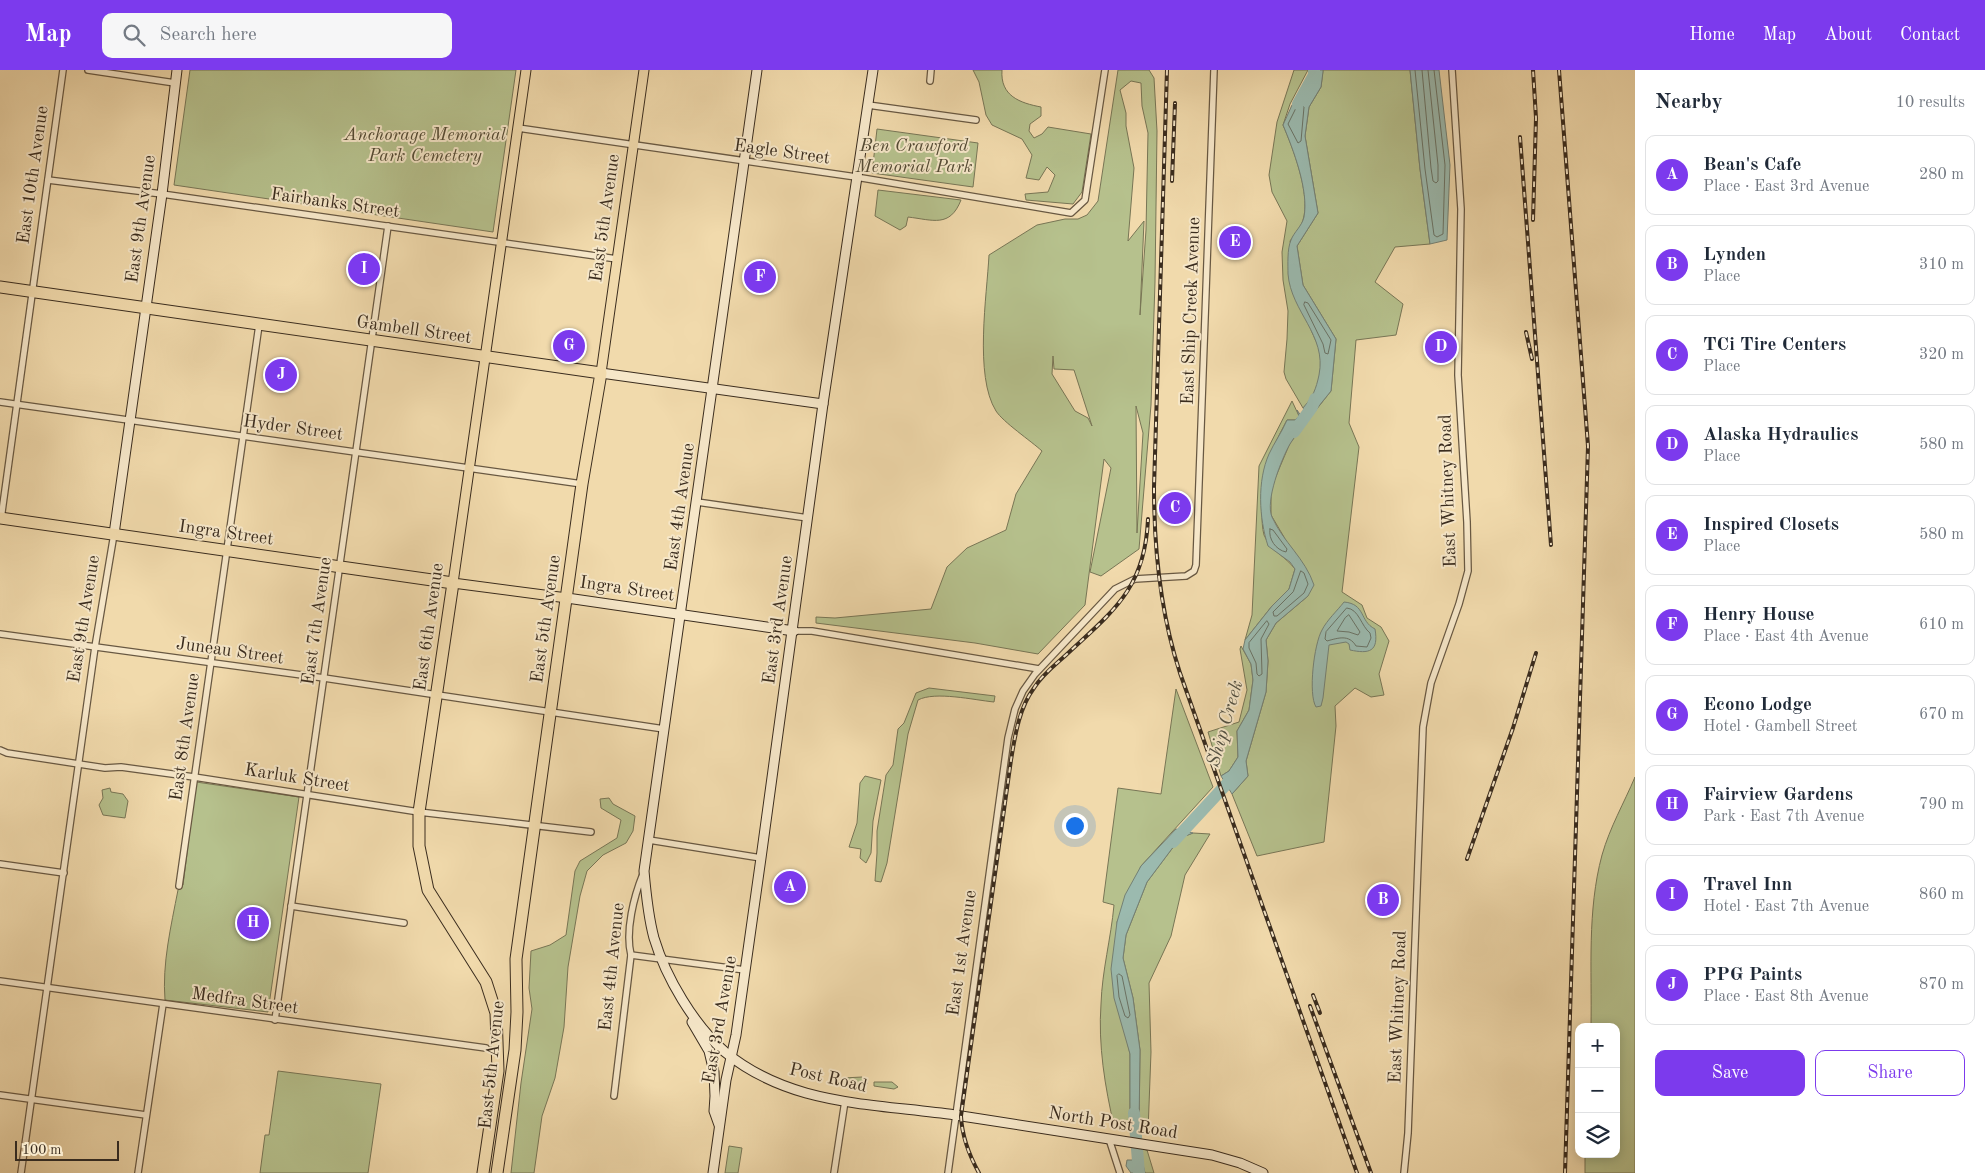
<!DOCTYPE html>
<meta charset="utf-8">
<style>
body{margin:0;font-family:"Old Standard TT",serif;background:#f6f6f7;color:#1f2937}
.controls{position:absolute;right:15px;bottom:15px;display:grid;overflow:hidden;border-radius:10px;box-shadow:0 2px 12px #0003}
.controls button{width:45px;height:45px;display:grid;place-items:center;padding:0;border:0;border-bottom:1px solid #e0e1e3;background:#fff;color:#1f2937;font:25px sans-serif}
.scale{position:absolute;left:15px;bottom:12px;width:104px;box-sizing:border-box;padding-left:5px;border:2px solid #3a2c1e;border-top:0;font-size:14px;line-height:18px;white-space:nowrap;color:#3a2c1e;-webkit-text-stroke:4px #f6e7c9;paint-order:stroke}
.you{position:absolute;left:1074px;top:755px;width:18px;height:18px;margin:-12px;border:4px solid #fff;border-radius:50%;background:#1a73e8;box-shadow:0 0 0 8px #1a73e833}
.badge{display:grid;place-items:center;width:32px;height:32px;border-radius:50%;background:#7c3aed;color:#fff;font-size:16px;font-weight:700}
.pin{position:absolute;translate:-50% -50%;border:2px solid #fff;box-shadow:0 1px 5px #0006}
.list{margin:0;padding:0;list-style:none}
h2{display:flex;justify-content:space-between;align-items:center;height:65px;margin:0;padding:0 20px;font-size:21px}
h2 small{font-size:16px;font-weight:400;color:#747a83}
.list li{display:grid;grid-template-columns:32px 1fr auto;gap:15px;align-items:center;box-sizing:border-box;height:80px;margin:0 10px 10px;padding:0 10px;border:1px solid #e0e1e3;border-radius:10px}
.list b{display:block;font-size:19px;white-space:nowrap}
.list p{margin:0;font-size:16px;white-space:nowrap;color:#747a83}
.list em{font-size:16px;font-style:normal;color:#747a83}
.actions{display:flex;gap:10px;padding:15px 20px}
.actions a{flex:1;padding:11px 0;border:1px solid #7c3aed;border-radius:10px;text-align:center;font-size:18px;color:#7c3aed}
.actions .main{background:#7c3aed;color:#fff}
.icon{flex:none;width:28px;height:28px;fill:none;stroke:currentColor;stroke-width:2;stroke-linecap:round;stroke-linejoin:round}
.map{position:relative;flex:none;width:1635px;height:1103px;overflow:hidden}
header{display:flex;align-items:center;gap:30px;box-sizing:border-box;height:70px;padding:0 25px;background:#7c3aed;color:#fff}
header strong{font-size:24px}
nav{display:flex;gap:28px;margin-inline-start:auto;font-size:18px}
.search{width:350px;height:45px;background:#f6f6f7;display:flex;align-items:center;gap:12px;box-sizing:border-box;padding:0 18px;border-radius:10px;color:#747a83;font-size:19px}
main{display:flex}
aside{flex:1;background:#fff}
.map>svg:first-child{display:block}
</style>
<header>
<strong>Map</strong>
<div class="search"><svg class="icon" aria-label="search" viewBox="0 0 24 24"><circle cx="10" cy="10" r="6"/><path d="M15 15l6 6"/></svg>Search here</div>
<nav><a>Home</a><a>Map</a><a>About</a><a>Contact</a></nav>
</header>
<main>
<div class="map">
<svg width="1635" height="1103" viewBox="0 0 1635 1103">
<rect width="100%" height="100%" fill="#f1daac"/>
<filter id="stains"><feTurbulence type="fractalNoise" baseFrequency=".004" numOctaves="4"/><feColorMatrix values="0 0 0 0 .2 0 0 0 0 .09 0 0 0 0 .02 0 0 0 .5 -.17"/></filter>
<radialGradient id="worn" r=".72"><stop offset=".6" stop-color="#630" stop-opacity="0"/><stop offset="1" stop-color="#630" stop-opacity=".3"/></radialGradient>
<g fill="#b6c18d" stroke="#787656" fill-rule="evenodd">
<path d="M190,0H516L493,162L174,115Z"/>
<path d="M973,0H1002C1000,26 1020,33 1041,37V46L1030,54L1029,61L1034,68L1042,64L1048,57L1091,64L1082,122L1073,134L1026,130L1025,124L1048,122L1055,105L1047,97L1039,110L1026,108L1032,85L1022,69L992,55L986,45L979,12Z"/>
<path d="M1118,0H1149L1154,8L1157,61L1155,212L1151,335L1139,479L1101,506L1090,502L1111,398L1104,389L1085,535L1038,584L975,573L816,553V547L835,548L931,539L947,497L967,478L1006,460L1016,424L1042,381C1031,371 1003,352 996,341C974,306 987,225 989,185L1037,155L1065,149H1078L1087,145L1098,131ZM1131,11L1141,13L1142,36L1148,63L1146,160L1140,245L1144,151L1128,171L1134,98L1126,56V43L1120,20ZM1053,286L1054,299L1074,300L1092,356L1088,348L1075,341L1052,304ZM1136,336L1143,363L1137,463Z"/>
<path d="M1294,0H1308L1290,34L1283,55C1293,78 1311,125 1303,150C1301,158 1295,164 1290,171C1297,199 1303,228 1310,257C1314,269 1322,279 1321,293C1321,311 1315,326 1303,338L1286,309L1284,302L1287,269L1288,241L1283,210L1282,182L1287,151L1272,122L1269,105L1277,52Z"/>
<path d="M1323,0H1410L1420,99L1430,174L1395,177L1375,212L1403,234L1396,265L1356,270L1349,353L1359,377L1342,522L1362,535L1367,548L1381,557L1389,571L1379,604L1384,625L1371,627L1355,618L1335,636L1336,656L1324,772L1257,786L1232,724L1248,706L1246,691L1266,622L1268,591L1266,570L1276,553L1308,526L1284,467L1271,445V418L1290,373L1331,321L1336,269L1303,215L1297,176L1318,143L1305,66L1309,37L1321,17Z"/>
<path d="M877,59L978,73L973,117L872,103Z"/>
<path d="M878,120L961,130C950,158 933,150 908,147L906,156L900,160L875,146Z"/>
<path d="M1292,331L1299,346L1295,350H1287C1269,384 1260,402 1262,442C1262,449 1262,458 1264,465C1270,480 1286,487 1295,499L1289,519L1272,536L1245,570L1252,545L1259,396Z"/>
<path d="M1241,576L1251,594L1253,610L1249,640L1237,661L1238,687L1229,701L1221,706L1208,662L1239,652L1247,620L1240,579Z"/>
<path d="M929,618L995,626L994,632C974,630 935,621 918,630L908,664L887,793L881,812L875,811L877,783V761L886,705L893,695L898,659L904,653L916,623Z"/>
<path d="M1176,619L1213,717L1141,796L1117,852L1124,957L1130,984V1059L1114,1056C1105,1017 1098,975 1101,934C1102,901 1111,868 1114,835L1103,832L1118,718L1161,724Z"/>
<path d="M865,706L881,710L873,751L871,783L866,793L860,788L861,779L849,777L857,753L860,713Z"/>
<path d="M1635,707V1103H1585V1084H1616V957H1591C1592,899 1587,841 1602,785C1610,757 1624,733 1635,707Z"/>
<path d="M196,712L299,727L268,942L165,930C162,894 171,856 178,820L183,815Z"/>
<path d="M110,718L111,722L123,724L128,731L125,748L103,745L99,735L103,728L102,720Z"/>
<path d="M609,728L613,734L635,746L633,761L626,773L603,785L587,801L580,826L568,897L564,957L555,1008L542,1046L534,1103H511L521,1013L532,939L529,918L531,881L550,875L566,865L575,801L580,791L617,768L621,750L601,738L600,729Z"/>
<path d="M1193,763L1210,764L1185,805L1171,866L1149,913L1151,982L1148,1062L1139,1060L1140,980L1133,928L1123,888L1126,865L1147,812L1180,768Z"/>
<path d="M278,1001L381,1014L368,1103H260L265,1065H269Z"/>
<path d="M862,1007L868,1013L862,1016L843,1014V1008Z"/>
<path d="M874,1012H892L898,1017L894,1019L874,1016Z"/>
<path d="M729,1076L742,1078L738,1103H725Z"/>
<path d="M1142,1079L1147,1080L1154,1103H1145L1142,1093Z"/>
</g>
<g fill="#9bbaaf" stroke="#748175">
<path d="M1311,0H1323V2L1321,17L1309,37L1305,66L1318,143L1297,176L1303,215L1336,269L1331,321L1310,347L1303,338C1313,327 1316,319 1319,305C1327,265 1291,242 1288,204C1288,195 1287,179 1291,170C1294,162 1302,156 1304,147C1309,120 1293,79 1283,55L1292,35L1313,12Z"/>
<path d="M1410,0H1439L1450,95L1447,170L1430,174L1420,99Z"/>
<path d="M1297,340L1306,353C1301,360 1294,367 1290,374C1281,390 1265,431 1272,447C1283,472 1305,488 1314,515L1308,526L1276,553L1266,570L1268,591L1266,622L1246,691L1248,706L1232,724L1221,706L1229,701L1238,687L1237,661L1249,640L1253,610L1251,594L1243,579L1245,570L1272,536L1289,519L1295,499L1290,492L1268,476C1259,448 1257,411 1269,384C1274,373 1282,362 1287,350H1295L1299,346Z"/>
<path d="M1344,532C1366,534 1359,551 1375,559C1379,582 1369,584 1350,580L1349,574L1346,572L1329,575L1323,628L1321,636L1316,637C1308,624 1314,574 1322,560C1327,550 1337,541 1344,532Z"/>
<path d="M1176,759L1193,763L1180,768L1147,812L1126,865L1123,888L1133,928L1140,980L1139,1060L1130,1059V984L1114,928L1111,899L1117,852L1125,825L1141,796Z"/>
<path d="M1127,1090H1142L1145,1103H1131L1126,1096Z"/>
</g>
<g fill="none" stroke-linecap="round" stroke-linejoin="round">
<g stroke="#6a7366" stroke-width="1">
<path d="M1415,0L1425,99L1434,165L1437,167L1443,164L1445,95L1434,0"/>
<path d="M1422,0L1431,98L1433,111L1436,113L1438,111V95L1428,0"/>
<path d="M1301,34L1304,37L1301,71L1298,73L1288,54L1296,38Z"/>
<path d="M1305,232L1308,233L1331,270L1328,284L1325,283L1323,274L1304,235Z"/>
<path d="M1270,459L1273,460L1287,479L1286,482C1276,480 1268,469 1270,459Z"/>
<path d="M1301,501L1304,503L1308,514L1304,523L1277,546H1274L1273,542L1293,522Z"/>
<path d="M1347,538C1359,539 1361,556 1370,563L1371,568L1367,577L1356,576C1349,564 1338,568 1327,571L1325,569L1326,562Z"/>
<path d="M1349,545L1360,562L1358,565L1349,562L1337,561L1345,548Z"/>
<path d="M1267,551L1269,554L1261,569L1262,604L1259,606L1257,604L1256,593L1249,578V573Z"/>
<path d="M1119,904L1122,906L1130,945L1128,948L1125,946L1119,927L1117,906Z"/>
</g>
<g stroke="#9bbaaf" stroke-width="12">
<path d="M1298,34L1314,5V0"/>
<path d="M1294,362L1312,337L1315,329"/>
<path d="M1173,772L1235,705L1236,702"/>
<path d="M1134,1043L1139,1103"/>
</g>
<defs>
<g id="street">
<path d="M88,0L175,13"/>
<path d="M930,11L931,0"/>
<path d="M868,35L976,50"/>
<path d="M518,58L856,107L1071,143L1085,130L1105,0"/>
<path d="M48,110L162,124L617,189"/>
<path d="M0,332L582,414"/>
<path d="M697,432L808,448"/>
<path d="M1,449L63,0"/>
<path d="M794,561H812L1039,599"/>
<path d="M0,564L324,608L664,659"/>
<path d="M0,680L7,683L105,698L121,697L194,707L419,742L591,762"/>
<path d="M649,770L761,788"/>
<path d="M0,794L64,803"/>
<path d="M179,816L259,255"/>
<path d="M291,836L404,853"/>
<path d="M631,885L745,900"/>
<path d="M0,911L486,978"/>
<path d="M275,950L388,156"/>
<path d="M0,1025L146,1045"/>
<path d="M614,1026L631,885C625,861 634,826 643,804"/>
<path d="M1109,1069L1120,1103"/>
<path d="M21,1103L95,577L114,464"/>
<path d="M138,1103L163,934"/>
<path d="M834,1103L845,1031"/>
<path d="M948,1103L1008,668L1015,639L1023,621L1035,604L1115,519L1135,509L1186,506L1194,501L1196,495L1214,0"/>
<path d="M1404,1103L1408,1063L1423,657L1431,613L1459,534L1468,501L1467,452L1458,305L1461,139L1452,0"/>
</g>
<g id="secondary">
<path d="M757,0L644,801C646,824 648,846 654,868C666,908 694,955 725,982C748,1001 778,1015 806,1023C853,1036 906,1038 955,1045C1041,1058 1126,1072 1212,1085L1240,1093L1263,1103"/>
<path d="M601,303L823,334"/>
<path d="M114,464L162,124L177,0"/>
<path d="M567,528L794,561"/>
<path d="M692,952L709,981L714,1002L715,1026L714,1041L719,1055"/>
<path d="M713,1103L726,1010L736,965L761,788L823,334L873,0"/>
</g>
<g id="primary">
<path d="M526,0L453,513L567,528"/>
<path d="M601,303L644,0"/>
</g>
<g id="highway">
<path d="M0,217L601,303L582,414L516,889L517,942L515,980L497,1103"/>
<path d="M0,448L453,513L419,742V776L428,820L486,912L496,943L498,1001L483,1103"/>
</g>
</defs>
<use href="#street" stroke="#685842" stroke-width="8"/>
<use href="#secondary" stroke="#3a2c1e" stroke-width="11"/>
<use href="#primary" stroke="#3a2c1e" stroke-width="11"/>
<use href="#highway" stroke="#3a2c1e" stroke-width="13"/>
<use href="#street" stroke="#f6e7c9" stroke-width="5.5"/>
<use href="#secondary" stroke="#f6e7c9" stroke-width="9"/>
<use href="#primary" stroke="#f1daac" stroke-width="9"/>
<use href="#highway" stroke="#f1daac" stroke-width="11"/>
<defs>
<g id="rail">
<path d="M1167,0L1154,417C1154,481 1160,542 1180,603L1357,1103"/>
<path d="M1559,0L1588,376L1565,1103"/>
<path d="M1520,67L1551,475"/>
<path d="M1172,111L1175,33"/>
<path d="M1533,150L1536,48L1533,0"/>
<path d="M1526,262L1532,289"/>
<path d="M1467,789L1513,658L1536,583"/>
<path d="M1313,925L1320,943"/>
<path d="M1310,936L1371,1103"/>
<path d="M979,1103C969,1085 962,1067 961,1046L1011,690C1015,666 1019,638 1034,618C1042,605 1055,595 1066,585C1113,541 1145,519 1148,449"/>
</g>
</defs>
<use href="#rail" stroke="#3a2c1e" stroke-width="4"/>
<use href="#rail" stroke="#f6e7c9" stroke-width="2" stroke-dasharray="5.5" stroke-linecap="butt"/>
</g>
<g text-anchor="middle" dominant-baseline="central" stroke-width="4" stroke-linejoin="round" paint-order="stroke">
<g font-size="18" font-style="italic" fill="#534a34" stroke="#f6e7c9">
<text x="425" y="65">Anchorage Memorial<tspan x="425" dy="21">Park Cemetery</tspan></text>
<text x="914" y="76">Ben Crawford<tspan x="914" dy="21">Memorial Park</tspan></text>
</g>
<g font-size="18" fill="#3a2c1e" stroke="#f6e7c9">
<text transform="translate(782 82) rotate(8)">Eagle Street</text>
<text transform="translate(33 105) rotate(-82)">East 10th Avenue</text>
<text transform="translate(335 133) rotate(8)">Fairbanks Street</text>
<text transform="translate(605 148) rotate(-82)">East 5th Avenue</text>
<text transform="translate(141 149) rotate(-82)">East 9th Avenue</text>
<text transform="translate(1191 241) rotate(-88)">East Ship Creek Avenue</text>
<text transform="translate(414 260) rotate(8)">Gambell Street</text>
<text transform="translate(293 358) rotate(8)">Hyder Street</text>
<text transform="translate(1448 421) rotate(-92)">East Whitney Road</text>
<text transform="translate(680 437) rotate(-82)">East 4th Avenue</text>
<text transform="translate(226 463) rotate(8)">Ingra Street</text>
<text transform="translate(627 519) rotate(8)">Ingra Street</text>
<text transform="translate(84 549) rotate(-81)">East 9th Avenue</text>
<text transform="translate(546 549) rotate(-82)">East 5th Avenue</text>
<text transform="translate(778 550) rotate(-82)">East 3rd Avenue</text>
<text transform="translate(317 551) rotate(-82)">East 7th Avenue</text>
<text transform="translate(429 557) rotate(-82)">East 6th Avenue</text>
<text transform="translate(230 581) rotate(8)">Juneau Street</text>
<text transform="translate(185 667) rotate(-82)">East 8th Avenue</text>
<text transform="translate(297 708) rotate(9)">Karluk Street</text>
<text transform="translate(962 883) rotate(-82)">East 1st Avenue</text>
<text transform="translate(612 897) rotate(-84)">East 4th Avenue</text>
<text transform="translate(245 931) rotate(8)">Medfra Street</text>
<text transform="translate(1398 937) rotate(-88)">East Whitney Road</text>
<text transform="translate(720 950) rotate(-80)">East 3rd Avenue</text>
<text transform="translate(492 995) rotate(-84)">East 5th Avenue</text>
<text transform="translate(828 1008) rotate(13)">Post Road</text>
<text transform="translate(1113 1053) rotate(9)">North Post Road</text>
</g>
<g font-size="19" font-style="italic" fill="#525042" stroke="#f6e7c9">
<text transform="translate(1226 654) rotate(-74)">Ship Creek</text>
</g>
</g>
<rect width="100%" height="100%" filter="url(#stains)"/>
<rect width="100%" height="100%" fill="url(#worn)"/>
</svg>
<div class="controls">
<button>+</button>
<button>−</button>
<button><svg class="icon" aria-label="layers" viewBox="0 0 24 24"><path d="M12 4l9 5-9 5-9-5zM3 14l9 5 9-5"/></svg></button>
</div>
<div class="scale">100 m</div>
<div class="you"></div>
<div class="pin badge" style="left:790px;top:817px">A</div>
<div class="pin badge" style="left:1383px;top:830px">B</div>
<div class="pin badge" style="left:1175px;top:438px">C</div>
<div class="pin badge" style="left:1441px;top:277px">D</div>
<div class="pin badge" style="left:1235px;top:172px">E</div>
<div class="pin badge" style="left:760px;top:207px">F</div>
<div class="pin badge" style="left:569px;top:276px">G</div>
<div class="pin badge" style="left:253px;top:853px">H</div>
<div class="pin badge" style="left:364px;top:199px">I</div>
<div class="pin badge" style="left:281px;top:305px">J</div>
</div>
<aside>
<h2>Nearby<small>10 results</small></h2>
<ul class="list">
<li><span class="badge">A</span><div><b>Bean's Cafe</b><p>Place · East 3rd Avenue</p></div><em>280 m</em></li>
<li><span class="badge">B</span><div><b>Lynden</b><p>Place</p></div><em>310 m</em></li>
<li><span class="badge">C</span><div><b>TCi Tire Centers</b><p>Place</p></div><em>320 m</em></li>
<li><span class="badge">D</span><div><b>Alaska Hydraulics</b><p>Place</p></div><em>580 m</em></li>
<li><span class="badge">E</span><div><b>Inspired Closets</b><p>Place</p></div><em>580 m</em></li>
<li><span class="badge">F</span><div><b>Henry House</b><p>Place · East 4th Avenue</p></div><em>610 m</em></li>
<li><span class="badge">G</span><div><b>Econo Lodge</b><p>Hotel · Gambell Street</p></div><em>670 m</em></li>
<li><span class="badge">H</span><div><b>Fairview Gardens</b><p>Park · East 7th Avenue</p></div><em>790 m</em></li>
<li><span class="badge">I</span><div><b>Travel Inn</b><p>Hotel · East 7th Avenue</p></div><em>860 m</em></li>
<li><span class="badge">J</span><div><b>PPG Paints</b><p>Place · East 8th Avenue</p></div><em>870 m</em></li>
</ul>
<div class="actions"><a class="main">Save</a><a>Share</a></div>
</aside>
</main>
